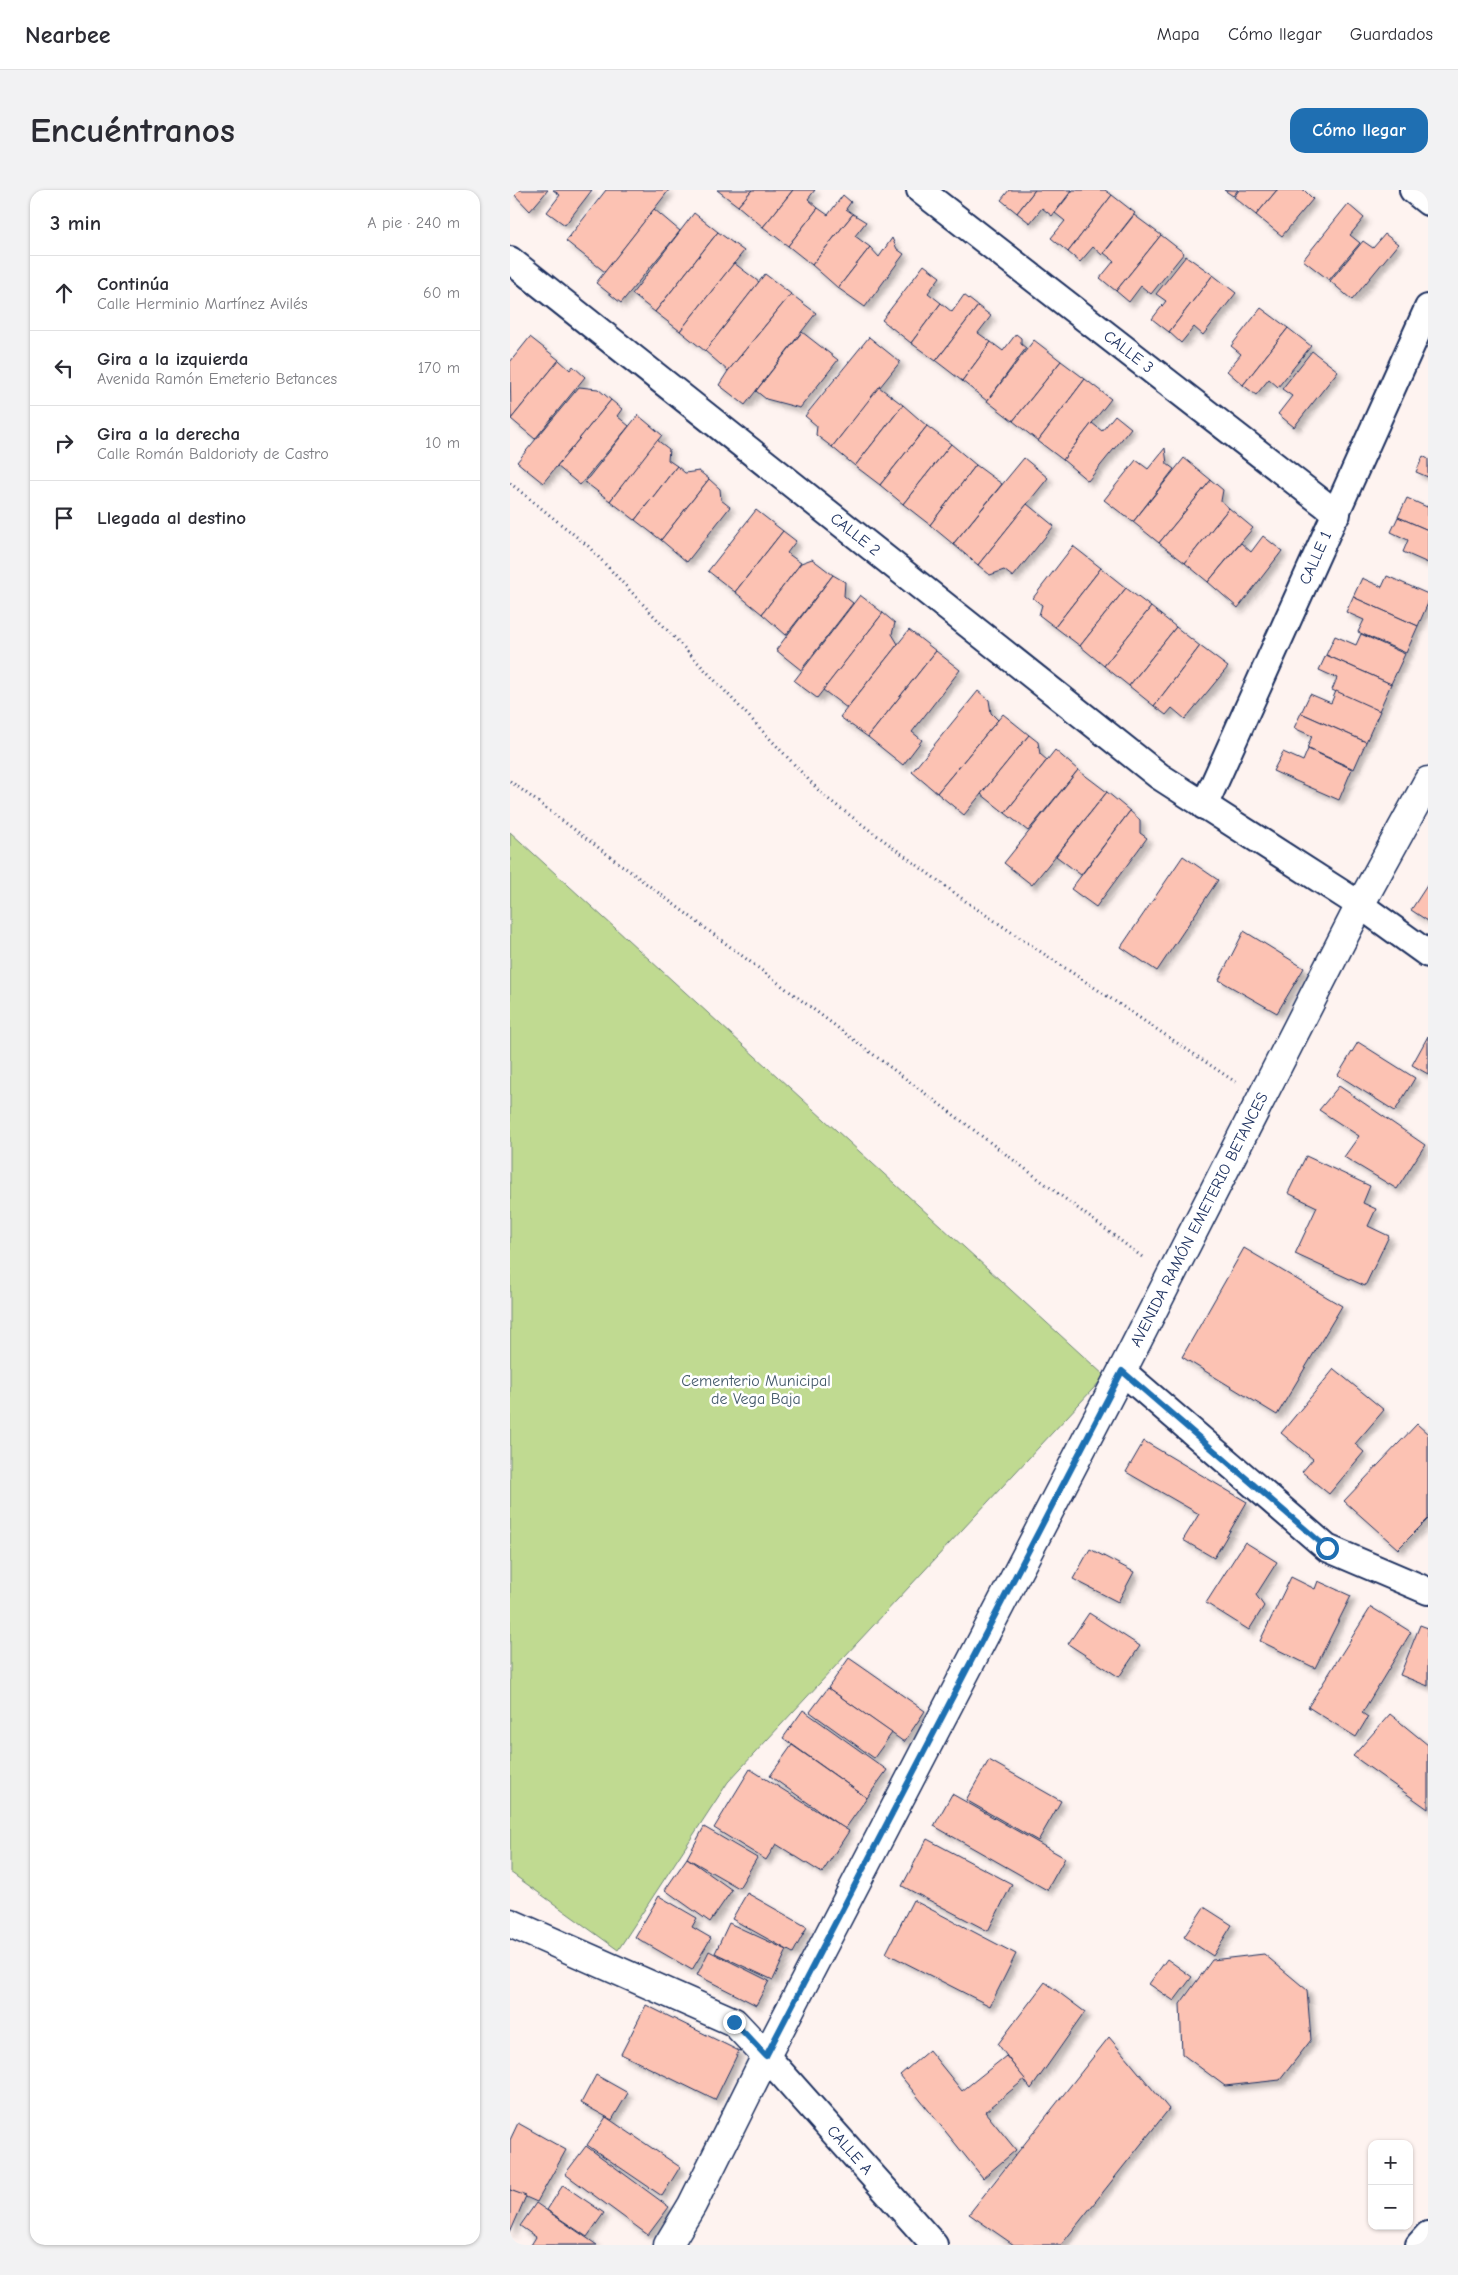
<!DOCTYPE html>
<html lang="es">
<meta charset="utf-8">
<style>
body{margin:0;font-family:"Comic Neue",sans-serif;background:#f2f2f3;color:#2b2b33}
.controls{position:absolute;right:15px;bottom:15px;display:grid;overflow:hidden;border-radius:10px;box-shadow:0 1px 4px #0004}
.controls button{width:45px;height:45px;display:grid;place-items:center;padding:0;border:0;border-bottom:1px solid #e1e1e2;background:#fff;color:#2b2b33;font:25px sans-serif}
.stop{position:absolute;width:15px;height:15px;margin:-11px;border:4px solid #1f6fb2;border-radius:50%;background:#fff}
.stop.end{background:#1f6fb2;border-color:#fff;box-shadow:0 1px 5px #0008}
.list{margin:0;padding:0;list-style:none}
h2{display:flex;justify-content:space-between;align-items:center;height:65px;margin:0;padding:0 20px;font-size:21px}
h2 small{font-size:16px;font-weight:400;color:#7c7c81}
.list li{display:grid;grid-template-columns:32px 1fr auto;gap:15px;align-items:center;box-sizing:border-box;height:75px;padding:0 20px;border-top:1px solid #e1e1e2}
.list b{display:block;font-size:19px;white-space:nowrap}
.list p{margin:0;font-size:16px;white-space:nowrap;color:#7c7c81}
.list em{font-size:16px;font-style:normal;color:#7c7c81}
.icon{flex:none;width:28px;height:28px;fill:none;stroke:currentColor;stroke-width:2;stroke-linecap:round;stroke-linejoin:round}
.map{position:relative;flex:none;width:918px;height:2055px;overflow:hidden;border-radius:15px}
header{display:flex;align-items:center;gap:30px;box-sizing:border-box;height:70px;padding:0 25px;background:#fff;border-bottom:1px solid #e1e1e2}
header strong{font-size:24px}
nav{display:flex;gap:28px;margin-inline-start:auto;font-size:18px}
.intro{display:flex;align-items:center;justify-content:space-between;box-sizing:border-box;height:120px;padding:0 30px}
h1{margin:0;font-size:35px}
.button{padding:12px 22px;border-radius:15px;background:#1f6fb2;color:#fff;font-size:18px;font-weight:700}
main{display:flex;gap:30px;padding:0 30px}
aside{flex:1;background:#fff;border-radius:15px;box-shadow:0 1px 4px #0004}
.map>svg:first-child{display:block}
</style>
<header>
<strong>Nearbee</strong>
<nav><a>Mapa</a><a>Cómo llegar</a><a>Guardados</a></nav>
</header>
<div class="intro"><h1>Encuéntranos</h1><a class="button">Cómo llegar</a></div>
<main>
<aside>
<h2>3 min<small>A pie · 240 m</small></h2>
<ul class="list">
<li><svg class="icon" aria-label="ahead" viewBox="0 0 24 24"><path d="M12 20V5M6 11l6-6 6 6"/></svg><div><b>Continúa</b><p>Calle Herminio Martínez Avilés</p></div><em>60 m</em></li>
<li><svg class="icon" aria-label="left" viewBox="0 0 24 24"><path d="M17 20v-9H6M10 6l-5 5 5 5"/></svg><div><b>Gira a la izquierda</b><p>Avenida Ramón Emeterio Betances</p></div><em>170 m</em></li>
<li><svg class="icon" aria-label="right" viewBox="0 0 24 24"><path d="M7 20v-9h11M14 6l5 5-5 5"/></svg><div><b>Gira a la derecha</b><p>Calle Román Baldorioty de Castro</p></div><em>10 m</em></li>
<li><svg class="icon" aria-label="arrive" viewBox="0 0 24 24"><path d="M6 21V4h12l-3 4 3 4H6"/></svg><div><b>Llegada al destino</b></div></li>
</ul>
</aside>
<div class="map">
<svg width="918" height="2055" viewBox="0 0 918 2055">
<defs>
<filter id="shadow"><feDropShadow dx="4.5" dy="4.5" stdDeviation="2.5" flood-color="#0004"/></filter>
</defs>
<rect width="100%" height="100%" fill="#fef3f0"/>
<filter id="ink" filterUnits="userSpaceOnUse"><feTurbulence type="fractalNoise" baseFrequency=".02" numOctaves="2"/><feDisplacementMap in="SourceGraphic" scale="10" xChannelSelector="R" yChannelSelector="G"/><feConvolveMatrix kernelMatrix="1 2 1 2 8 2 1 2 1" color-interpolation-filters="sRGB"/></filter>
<g filter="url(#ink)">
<path fill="#c0da91" stroke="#6e8478" d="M0,642L595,1186L218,1592L108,1760L0,1682Z"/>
<g fill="#fcc2b3" stroke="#1b2f5e" filter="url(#shadow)">
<path d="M0,0H38L20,21Z"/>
<path d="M43,0H82L55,35L37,22L50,5Z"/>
<path d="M96,0H159L95,82L56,51Z"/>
<path d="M207,0H242L228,16Z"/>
<path d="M242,0H283L253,37L228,16Z"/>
<path d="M283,0H305L298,9L308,18L278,56L253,37Z"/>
<path d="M499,0H525L507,23L491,10Z"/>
<path d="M525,0H562L542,26L532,18L520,33L507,23Z"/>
<path d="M563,0H595L602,5L558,62L541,48L555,31L545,23Z"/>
<path d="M714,0H728L723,6Z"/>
<path d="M729,0H767L746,25L724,7Z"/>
<path d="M767,0H794L803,9L772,46L746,25Z"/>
<path d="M333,5L341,12L336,19L343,24L302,75L278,56L308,18L318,25Z"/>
<path d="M602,5L625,23L592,65L583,57L570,72L558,62Z"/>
<path d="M838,14L854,28L840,45L850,53L819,90L793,70Z"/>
<path d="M144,19L170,41L111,113L86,93Z"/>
<path d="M184,23L208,42L145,122L122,104Z"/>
<path d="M343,24L356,32L345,46L360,57L328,98L302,75Z"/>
<path d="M624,25L651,45L606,101L590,88L604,71L594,63Z"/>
<path d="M208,42L234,61L170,141L145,122Z"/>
<path d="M875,44L888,54L842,110L820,91L853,51L863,58Z"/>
<path d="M651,45L674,63L641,104L631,96L619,112L606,101Z"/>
<path d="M382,48L387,59L394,64L355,117L328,98L360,57L369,67Z"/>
<path d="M676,66L703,85L659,142L642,129L656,111L646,104Z"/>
<path d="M224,73L249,92L195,161L170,141Z"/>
<path d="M414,75L430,87L418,103L431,113L401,153L372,130Z"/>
<path d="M255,84L281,104L218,181L195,161Z"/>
<path d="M703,85L726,103L693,145L684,137L671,153L659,142Z"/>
<path d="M281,104L306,123L235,215L209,195L218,181Z"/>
<path d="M454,105L468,116L426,171L401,153L431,113L442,122Z"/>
<path d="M468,116L481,126L468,143L481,152L452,191L426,171Z"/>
<path d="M751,118L778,138L733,195L717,181L731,164L721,156Z"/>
<path d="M778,138L801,156L768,197L759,189L746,205L733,195Z"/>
<path d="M292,142L328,170L290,218L256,209L246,201Z"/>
<path d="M506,144L511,148V154L516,158L477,211L452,191L481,152L493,161Z"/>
<path d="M20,147L49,170L1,229L0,172Z"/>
<path d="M359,147L390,172L322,257L306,245L307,236L295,226Z"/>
<path d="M524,150L551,171L503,231L477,211Z"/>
<path d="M802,161L828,181L784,237L768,224L782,206L772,199Z"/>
<path d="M49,170L60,180L63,176L75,187L25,249L1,229Z"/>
<path d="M551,171L575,189L528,251L503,231Z"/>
<path d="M575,189L601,209L553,270L528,251Z"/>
<path d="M69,197L88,199L101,210L33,293L7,272Z"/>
<path d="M369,197L393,215L345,276L322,257Z"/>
<path d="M101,210L112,219L107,226L119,236L70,295L47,276Z"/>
<path d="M393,215L417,236L370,295L345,276Z"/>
<path d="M128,225L152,245L100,311L75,292Z"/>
<path d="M605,225L621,238L578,291L553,270L582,233L592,241Z"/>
<path d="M417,236L441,254L393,314L370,295Z"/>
<path d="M147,250L159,259L158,270L167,276L125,330L100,311Z"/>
<path d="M441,254L466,275L420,335L393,314Z"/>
<path d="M655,258L657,274L664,279L623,332L594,310L626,270L638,279Z"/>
<path d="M913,266L918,269V287L906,282Z"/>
<path d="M514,268L538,288L468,375L443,354Z"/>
<path d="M674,268L701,290L649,353L623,332Z"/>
<path d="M466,275L492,294L443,354L420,335Z"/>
<path d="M167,276L175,283L189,281L199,289L151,350L125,330Z"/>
<path d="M199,289L210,299L211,310L220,317L177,372L151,350Z"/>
<path d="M701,290L713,300L711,311L719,318L675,373L649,353Z"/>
<path d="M897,308L917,317L918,315V340L888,327Z"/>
<path d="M517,314L544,336L503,387L494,380L480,385L468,375Z"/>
<path d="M719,318L743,338L698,392L675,373Z"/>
<path d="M246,320L273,341L225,402L198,381Z"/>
<path d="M888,327L918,340V373L893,362L898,350L881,342Z"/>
<path d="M273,341L286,351L277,363L291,373L252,424L225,402Z"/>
<path d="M753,346L772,361L728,418L698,392L731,353L741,362Z"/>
<path d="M563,356L591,378L545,437L529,425L532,415L523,408Z"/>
<path d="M302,369L323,385L276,445L252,424L291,373Z"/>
<path d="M591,378L616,398L570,456L545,437Z"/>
<path d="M323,385L335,392L334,406L343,413L291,480L266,460Z"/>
<path d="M877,386L918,404V413L908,436L843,407L852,388L872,397Z"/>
<path d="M616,398L641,417L594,476L570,456Z"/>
<path d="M350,405L373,423L307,508L284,491Z"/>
<path d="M843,407L908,436L896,463L848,442L854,430L836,422Z"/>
<path d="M641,417L666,437L619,496L594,476Z"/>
<path d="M373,423L385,433L382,444L388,454L337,518L313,500Z"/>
<path d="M666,437L690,456L644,516L619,496Z"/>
<path d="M399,440L426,461L358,547L330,527Z"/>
<path d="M851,444L895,464L881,494L816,465L825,446L846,455Z"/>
<path d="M690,456L718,477L675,529L662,518L656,525L644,516Z"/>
<path d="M426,461L450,480L402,542L412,550L393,575L358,547Z"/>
<path d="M816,465L881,494L869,521L822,500L827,488L809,480Z"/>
<path d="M468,501L479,510L481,523L488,530L427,603L402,582Z"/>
<path d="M826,501L870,521L856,552L791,523L800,504L821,513Z"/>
<path d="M791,523L856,552L844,579L797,558L802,546L784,538Z"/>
<path d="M493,524L519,545L454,625L427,603Z"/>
<path d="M519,545L528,552L530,564L537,570L495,623L471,604Z"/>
<path d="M798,559L842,579L829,610L763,581L773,562L793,571Z"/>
<path d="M545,560L568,580L518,641L495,623Z"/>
<path d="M568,580L597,602L522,695L494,673Z"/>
<path d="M597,602L620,621L571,685L546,666Z"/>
<path d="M620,621L630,630V643L637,648L586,717L561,699Z"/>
<path d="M673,666L708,690L647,781L611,757Z"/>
<path d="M918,694V731L901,720Z"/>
<path d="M734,741L794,778L767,823L709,790Z"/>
<path d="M918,846V884L902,875Z"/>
<path d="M848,852L905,888L885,921L828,885Z"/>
<path d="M829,896L915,955L887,999L834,967L849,946L809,920Z"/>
<path d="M796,966L860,996L853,1013L866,1019L858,1036L879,1046L855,1096L785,1064L807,1017L778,1003Z"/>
<path d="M734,1058L832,1116L767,1225L672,1167Z"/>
<path d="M824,1179L874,1220L845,1254L854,1262L819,1304L792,1282L803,1269L771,1243Z"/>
<path d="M907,1234L918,1244V1329L888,1359L834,1311Z"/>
<path d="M634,1251L737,1312L704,1368L673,1350L689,1324L616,1282Z"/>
<path d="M735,1352L767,1372L746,1405L754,1416L739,1440L696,1413Z"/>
<path d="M580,1359L624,1382L608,1412L563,1389Z"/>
<path d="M781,1387L805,1399L808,1391L841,1406L805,1478L750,1451Z"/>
<path d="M861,1417L901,1442L852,1523L858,1527L846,1547L798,1517Z"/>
<path d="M579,1423L630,1456L609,1487L558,1454Z"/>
<path d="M910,1435L918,1438V1496L890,1485Z"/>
<path d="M339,1468L415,1521L394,1552L318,1498Z"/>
<path d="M318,1498L382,1543L364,1568L300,1522Z"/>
<path d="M293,1520L377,1580L357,1608L273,1548Z"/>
<path d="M880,1524L918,1555V1619L843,1566Z"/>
<path d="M282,1555L357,1608L335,1639L260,1586Z"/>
<path d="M479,1570L551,1611L528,1651L456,1610Z"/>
<path d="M240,1579L339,1641L312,1683L266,1654L256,1670L204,1638Z"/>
<path d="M442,1604L555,1668L537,1700L424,1636Z"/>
<path d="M194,1637L247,1668L229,1698L177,1668Z"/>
<path d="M417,1649L502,1694L478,1741L392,1696Z"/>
<path d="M177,1668L222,1700L200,1732L155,1700Z"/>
<path d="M237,1703L297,1737L283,1763L222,1729Z"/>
<path d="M149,1706L187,1728L182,1737L201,1748L182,1780L125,1747Z"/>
<path d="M403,1710L506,1764L480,1816L376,1763Z"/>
<path d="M694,1717L722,1735L703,1766L674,1747Z"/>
<path d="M219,1733L277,1760L263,1790L205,1763Z"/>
<path d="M199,1761L259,1791L246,1815L187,1785Z"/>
<path d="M754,1764L797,1800L801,1850L770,1890L715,1896L672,1864L670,1814L702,1770Z"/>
<path d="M657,1769L682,1787L664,1811L639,1794Z"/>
<path d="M535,1792L575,1822L521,1899L488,1854Z"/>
<path d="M136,1815L229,1861L205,1910L111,1864Z"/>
<path d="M599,1847L659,1919L551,2055H504L459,2024Z"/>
<path d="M419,1860L452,1901L496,1866L515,1889L475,1922L506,1960L473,1988L390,1885Z"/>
<path d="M86,1885L118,1903L102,1930L71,1913Z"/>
<path d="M96,1927L170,1977L152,2006L77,1955Z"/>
<path d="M8,1933L56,1960L27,2012L0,2000V1950Z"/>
<path d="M76,1956L159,2017L138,2045L55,1984Z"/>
<path d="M53,1995L94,2023L77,2047L37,2020Z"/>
<path d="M0,2000L16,2006L0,2043Z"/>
<path d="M26,2013L87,2055H21L26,2047L10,2036Z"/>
</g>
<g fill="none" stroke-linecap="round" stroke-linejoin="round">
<defs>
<g id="minor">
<path id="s1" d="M410,0L827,324"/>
<path d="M903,0L918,12"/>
<path id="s2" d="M0,70L649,586L850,715L918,764"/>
<path id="s3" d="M694,616L918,118"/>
<path d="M612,1181L817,1358L918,1401"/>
<path id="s4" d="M256,1866L424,2055"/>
<path d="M909,2055L918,2045"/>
</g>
<g id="tertiary">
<path d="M0,1733L224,1832L256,1866"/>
<path id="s5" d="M158,2055L182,2015L256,1866L612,1181L850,715L918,591"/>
</g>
</defs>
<use href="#minor" stroke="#1b2f5e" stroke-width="30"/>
<use href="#tertiary" stroke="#1b2f5e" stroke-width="31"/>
<g stroke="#1b2f5e" stroke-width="3" stroke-dasharray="1 4" stroke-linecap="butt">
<path d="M0,293L78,356L314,606L458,713L727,893"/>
<path d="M0,591L635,1069"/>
</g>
<use href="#minor" stroke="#fff" stroke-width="26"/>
<use href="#tertiary" stroke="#fff" stroke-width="28"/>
</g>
</g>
<g fill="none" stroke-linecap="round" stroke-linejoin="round" filter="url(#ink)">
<path stroke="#1f6fb2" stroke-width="6" d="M224,1832L256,1866L612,1181L817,1358"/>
</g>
<g text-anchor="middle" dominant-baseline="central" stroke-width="5" stroke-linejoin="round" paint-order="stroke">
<g font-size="16" fill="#1b2f5e" stroke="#fff">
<text stroke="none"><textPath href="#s1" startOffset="264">CALLE 3</textPath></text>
<text stroke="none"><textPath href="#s2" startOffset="441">CALLE 2</textPath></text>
<text stroke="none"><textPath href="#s3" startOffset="272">CALLE 1</textPath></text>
<text stroke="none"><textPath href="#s5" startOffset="1155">AVENIDA RAMÓN EMETERIO BETANCES</textPath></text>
<text stroke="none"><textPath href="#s4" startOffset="126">CALLE A</textPath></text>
</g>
<g font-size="16" fill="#445a6b" stroke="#fff">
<text x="246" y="1191">Cementerio Municipal<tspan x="246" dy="18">de Vega Baja</tspan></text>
</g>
</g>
</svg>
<div class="controls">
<button>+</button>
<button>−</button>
</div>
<div class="stop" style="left:817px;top:1358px"></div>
<div class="stop end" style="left:224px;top:1832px"></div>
</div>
</main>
